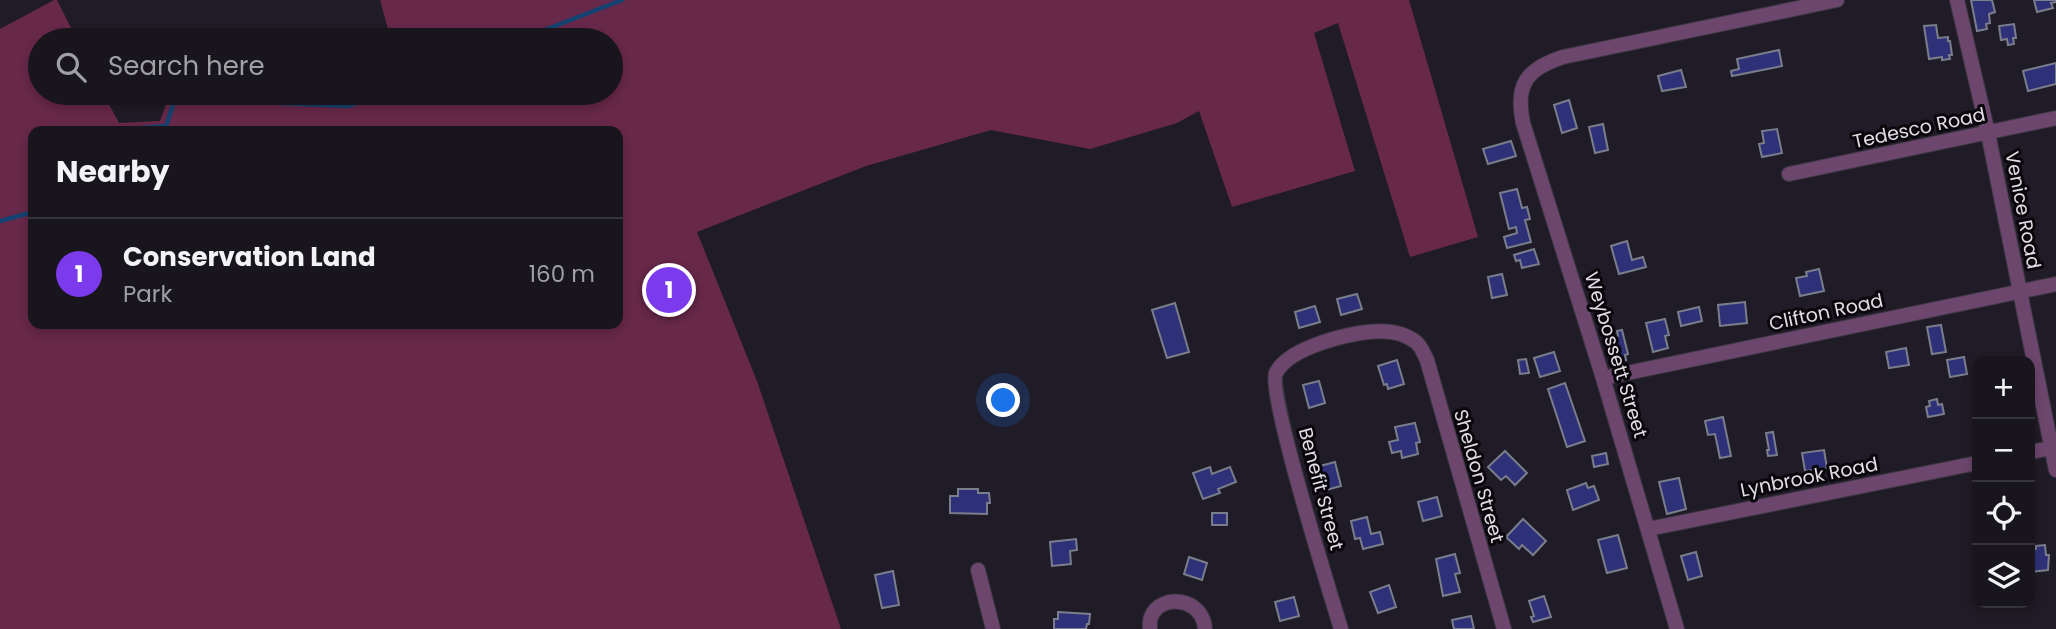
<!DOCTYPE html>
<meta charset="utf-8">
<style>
body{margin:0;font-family:Poppins,sans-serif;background:#211e26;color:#f1f3f6}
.controls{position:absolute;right:21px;bottom:21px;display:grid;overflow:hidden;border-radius:14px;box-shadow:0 4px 10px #0003}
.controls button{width:63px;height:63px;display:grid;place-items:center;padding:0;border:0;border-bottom:2px solid #36343b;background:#18151d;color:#f1f3f6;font:35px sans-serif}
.you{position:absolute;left:1004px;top:401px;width:24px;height:24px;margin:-18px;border:5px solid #fff;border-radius:50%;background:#1a73e8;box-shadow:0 0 0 10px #1a73e833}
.badge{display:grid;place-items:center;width:46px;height:46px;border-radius:50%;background:#7c3aed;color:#fff;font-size:23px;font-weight:700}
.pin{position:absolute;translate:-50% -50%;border:4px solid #fff;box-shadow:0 2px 7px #0006}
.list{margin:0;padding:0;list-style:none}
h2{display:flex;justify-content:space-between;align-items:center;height:91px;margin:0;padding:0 28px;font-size:30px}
h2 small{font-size:23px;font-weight:400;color:#9f9fa4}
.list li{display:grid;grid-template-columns:46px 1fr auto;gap:21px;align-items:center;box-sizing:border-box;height:112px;padding:0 28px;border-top:2px solid #36343b}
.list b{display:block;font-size:26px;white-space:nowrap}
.list p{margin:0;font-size:23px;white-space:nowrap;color:#9f9fa4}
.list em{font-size:23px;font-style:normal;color:#9f9fa4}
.icon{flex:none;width:38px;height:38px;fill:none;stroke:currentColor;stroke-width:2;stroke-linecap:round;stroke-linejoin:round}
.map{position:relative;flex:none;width:2056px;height:629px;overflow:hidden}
.search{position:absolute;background:#18151d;box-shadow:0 4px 10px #0003;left:28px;top:28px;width:595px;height:77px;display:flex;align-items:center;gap:18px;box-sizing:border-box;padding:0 24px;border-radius:38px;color:#9f9fa4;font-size:26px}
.panel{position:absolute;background:#18151d;box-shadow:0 4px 10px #0003;left:28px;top:126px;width:595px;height:203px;border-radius:14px}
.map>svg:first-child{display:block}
</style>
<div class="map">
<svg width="2056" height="629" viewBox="0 0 2056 629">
<rect width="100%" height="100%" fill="#201c27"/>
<path fill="#682849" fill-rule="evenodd" d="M54,0H57L77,40H40V93H103L119,123L160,121L170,93H277L346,101L367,93H611V40H391L380,0H1409L1478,237L1410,257L1338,23L1314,33L1355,171L1232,207L1199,111L1177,123L1090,149L991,130L866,166L697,232L757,381L841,629H0V29ZM33,131H618V324H33Z"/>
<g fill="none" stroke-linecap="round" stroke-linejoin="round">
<g stroke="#144371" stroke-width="4.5">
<path d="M519,40L622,0"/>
<path d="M268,93L277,103L349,106L384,93"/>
<path d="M105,131L166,126L177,93"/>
<path d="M0,221L33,212"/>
</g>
</g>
<g fill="#2e3177" stroke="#7a7d8b" stroke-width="2">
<path d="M1971,0H1992L1995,12L1989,14L1990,23L1986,24L1987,29L1977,31Z"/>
<path d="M2034,0H2056V2L2051,3L2053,8L2037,12Z"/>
<path d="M2014,24L2016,38H2013L2014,44L2008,45L2007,39L2001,40L1999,26Z"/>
<path d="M1936,25L1938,38L1948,37V41H1950L1952,55H1949L1950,59L1942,60V57L1929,59L1924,26Z"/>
<path d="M1779,50L1782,66L1732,76L1731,71L1739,69L1737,59Z"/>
<path d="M2056,63V84L2028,91L2023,71Z"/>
<path d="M1681,70L1686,87L1662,91L1658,76Z"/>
<path d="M1569,100L1577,128L1562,133L1554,105Z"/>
<path d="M1603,124L1608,150L1595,153L1589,127Z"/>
<path d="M1777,129L1782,153L1762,157L1759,144L1764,143L1762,131Z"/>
<path d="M1511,141L1516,156L1488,164L1483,149Z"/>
<path d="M1517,189L1522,208L1527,207L1530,219L1525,220L1531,242L1507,248L1504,237L1517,233L1516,227L1509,229L1500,193Z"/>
<path d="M1627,241L1632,260L1643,257L1646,267L1619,274L1611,246Z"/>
<path d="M1534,249L1539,264L1522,268L1520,260L1516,261L1514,255Z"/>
<path d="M1819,269L1824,291L1800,296L1796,278L1807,276L1806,272Z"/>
<path d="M1502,274L1507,295L1492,298L1488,277Z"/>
<path d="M1357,294L1362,309L1341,315L1337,299Z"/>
<path d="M1745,302L1747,323L1720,326L1718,305Z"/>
<path d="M1175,303L1189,352L1167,358L1152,310Z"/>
<path d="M1315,306L1320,322L1299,328L1295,312Z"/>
<path d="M1699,307L1702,321L1681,326L1678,312Z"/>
<path d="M1665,319L1669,335L1665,336L1668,348L1653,352L1646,323Z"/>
<path d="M1941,325L1946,352L1932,354L1927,327Z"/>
<path d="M1622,330L1628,354L1625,355L1626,360L1612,364L1606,339L1618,336L1617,331Z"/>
<path d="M1906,348L1909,365L1889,368L1886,352Z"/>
<path d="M1554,352L1560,371L1540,377L1534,358Z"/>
<path d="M1964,357L1967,374L1950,377L1947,360Z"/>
<path d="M1526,359L1529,373L1520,374L1518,360Z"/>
<path d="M1397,360L1404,384L1388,389L1387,384L1384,385L1378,366Z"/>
<path d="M1319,381L1325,403L1309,408L1303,385Z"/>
<path d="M1565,383L1585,441L1567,447L1548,389Z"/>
<path d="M1937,399L1938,405L1942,404L1944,414L1928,417L1926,407L1930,406L1929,401Z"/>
<path d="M1723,417L1731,456L1720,458L1715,434L1708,435L1705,421Z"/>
<path d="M1415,423L1420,442L1416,443L1418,454L1402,458L1401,451L1392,453L1389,442L1398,440L1395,427Z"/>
<path d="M1773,432L1777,455L1768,456L1767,450H1769L1766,433Z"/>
<path d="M1824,450L1827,468L1805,471L1802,453Z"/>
<path d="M1505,451L1527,473L1515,485L1506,476L1501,480L1488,467Z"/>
<path d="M1606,453L1608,464L1594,467L1592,456Z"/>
<path d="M1335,462L1341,486L1326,490L1320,466Z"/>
<path d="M1210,467L1212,474L1230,467L1236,482L1218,489L1220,493L1203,499L1193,473Z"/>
<path d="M1679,478L1686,509L1667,514L1659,482Z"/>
<path d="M1586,483L1588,488L1594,486L1599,500L1573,510L1567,490Z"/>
<path d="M958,489H978V493H989L990,503H987V514L950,513V496H958Z"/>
<path d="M1437,497L1442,516L1423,521L1418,502Z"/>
<rect x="1212" y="513" width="15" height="12"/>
<path d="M1367,517L1371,534L1380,532L1383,544L1363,549L1360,538L1355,539L1351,521Z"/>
<path d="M1523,519L1546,541L1533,555L1522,545L1519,549L1506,537Z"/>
<path d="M1618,535L1627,568L1607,573L1598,540Z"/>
<path d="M1076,539L1077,550L1070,551L1071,564L1052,566L1050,542Z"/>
<path d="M2045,545L2046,555H2049L2048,570L2030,572V550L2036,549V546Z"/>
<path d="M1696,552L1702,576L1688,580L1681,556Z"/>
<path d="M1455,554L1460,573L1455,574L1460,592L1443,596L1436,559Z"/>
<path d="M1189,557L1207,563L1202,580L1184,574Z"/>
<path d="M893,571L899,605L882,608L875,575Z"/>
<path d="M1389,585L1396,607L1378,613L1370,592Z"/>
<path d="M1544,596L1551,617L1533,622L1531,617L1534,616L1529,601Z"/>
<path d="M1294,597L1299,616L1280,621L1275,602Z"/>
<path d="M1058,612L1090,614L1089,624H1087L1086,629H1054V619H1058Z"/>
<path d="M1471,616L1474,629H1454L1452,620Z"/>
</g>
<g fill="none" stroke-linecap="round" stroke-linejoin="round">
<defs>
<g id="street">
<path d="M1957,0L1988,133L2056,470"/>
<path d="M1789,174L2056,118"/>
<path d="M1603,378L2056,284"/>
<path d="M2030,452L2056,447"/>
<path d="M1648,529L1977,463"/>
<path d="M978,570L993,629"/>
<path d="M1150,629C1150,625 1149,621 1151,617C1160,593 1203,597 1205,629"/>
<path d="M1341,629C1331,596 1267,391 1276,373C1287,350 1336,337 1360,333C1378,330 1401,330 1416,342C1421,346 1424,354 1427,360L1504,629"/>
<path d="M1677,629L1603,378L1523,123C1515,85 1526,69 1563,57L1837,0"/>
</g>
</defs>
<use href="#street" stroke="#3b3742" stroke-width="16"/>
<use href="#street" stroke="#6d466e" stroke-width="14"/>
</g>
<g text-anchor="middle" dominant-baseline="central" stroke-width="6" stroke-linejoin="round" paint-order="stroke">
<g font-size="19" fill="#e0dde5" stroke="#09070c">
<text transform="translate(1919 128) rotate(-12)">Tedesco Road</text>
<text transform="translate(2023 210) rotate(79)">Venice Road</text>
<text transform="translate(1826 312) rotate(-12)">Clifton Road</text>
<text transform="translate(1616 355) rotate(73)">Weybossett Street</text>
<text transform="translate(1479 476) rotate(74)">Sheldon Street</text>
<text transform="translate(1809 477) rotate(-11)">Lynbrook Road</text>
<text transform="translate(1321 489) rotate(75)">Benefit Street</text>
</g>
</g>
</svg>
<div class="controls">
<button>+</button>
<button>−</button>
<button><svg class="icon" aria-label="locate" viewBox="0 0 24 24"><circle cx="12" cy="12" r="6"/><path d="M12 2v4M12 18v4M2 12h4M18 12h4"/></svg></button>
<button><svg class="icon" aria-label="layers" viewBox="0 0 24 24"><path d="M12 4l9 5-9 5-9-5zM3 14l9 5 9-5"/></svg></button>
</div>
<div class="you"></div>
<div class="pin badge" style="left:669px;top:290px">1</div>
<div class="search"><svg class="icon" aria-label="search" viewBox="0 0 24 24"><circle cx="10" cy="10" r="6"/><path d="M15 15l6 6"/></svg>Search here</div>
<section class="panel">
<h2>Nearby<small></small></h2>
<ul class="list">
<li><span class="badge">1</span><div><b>Conservation Land</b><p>Park</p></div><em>160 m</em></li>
</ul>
</section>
</div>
